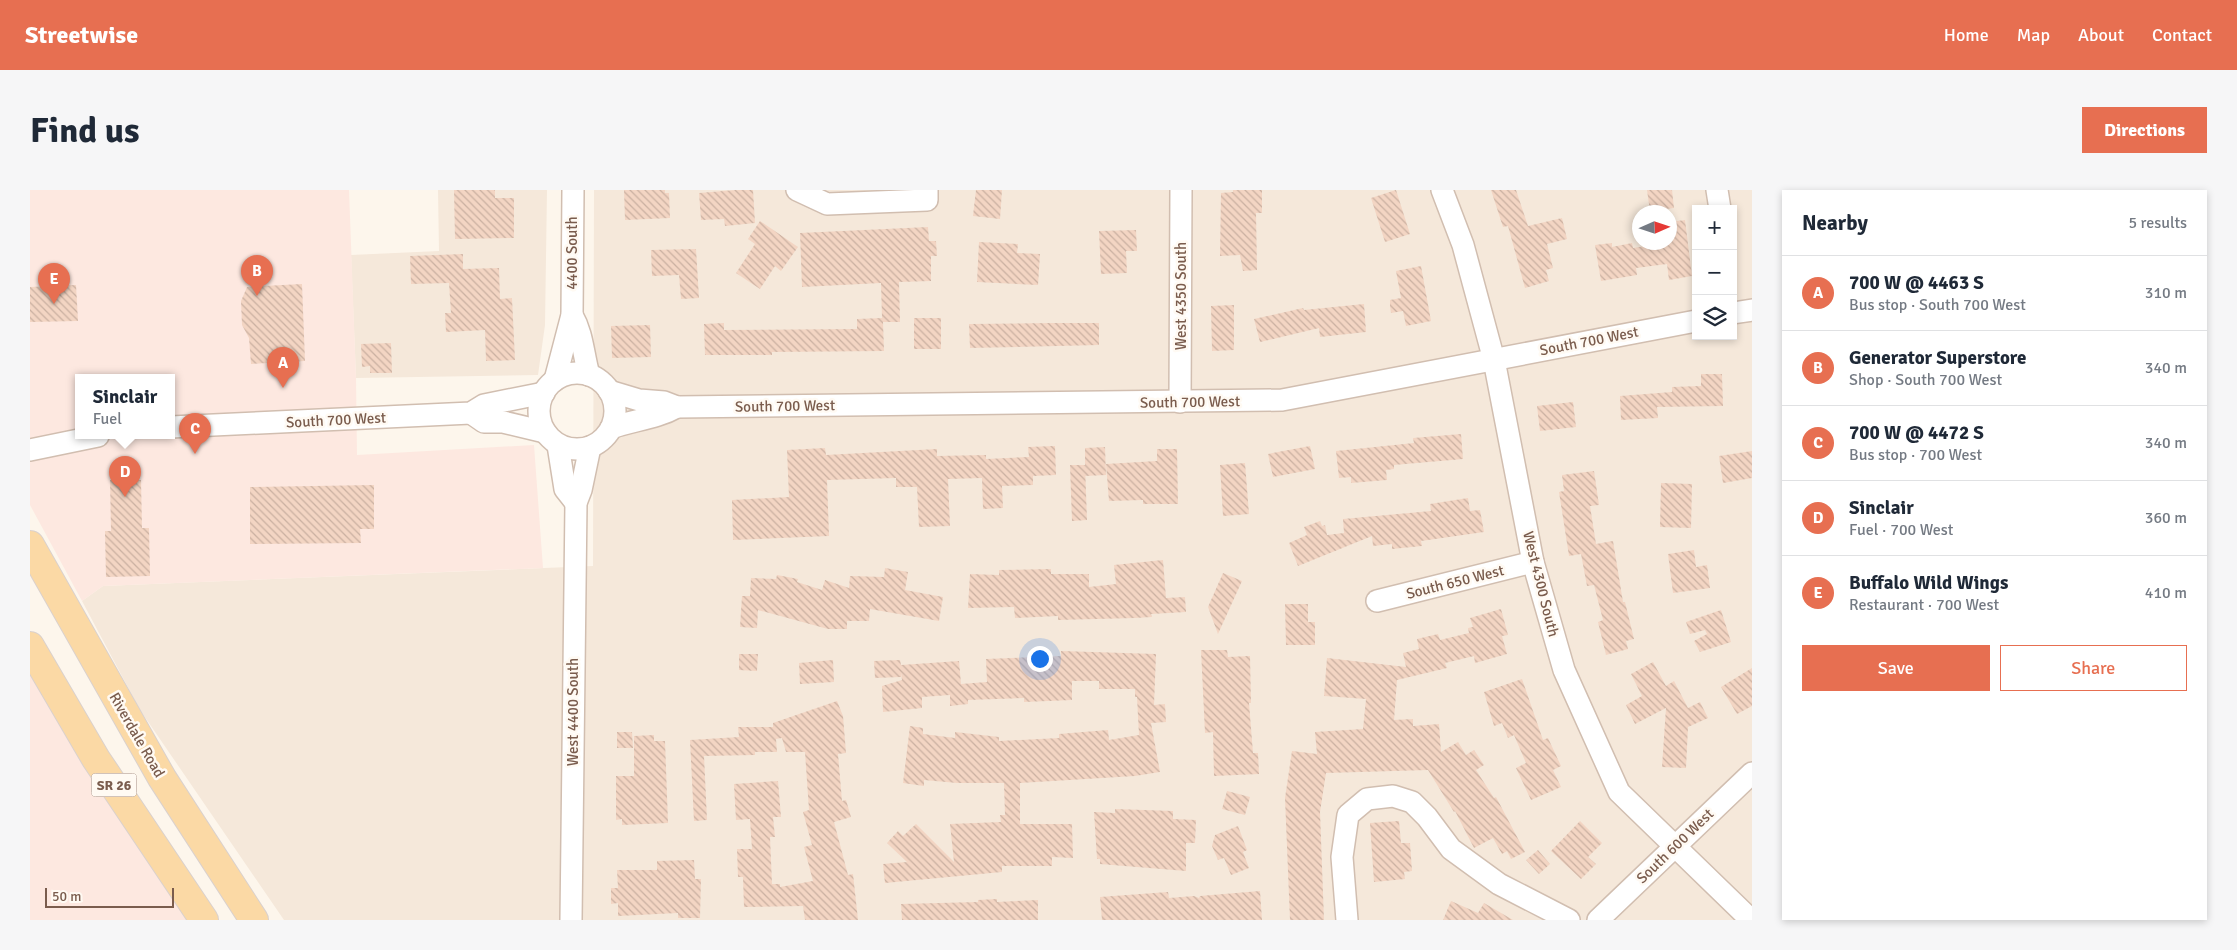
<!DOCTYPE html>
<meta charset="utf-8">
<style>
body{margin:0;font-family:Signika,sans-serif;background:#f6f6f7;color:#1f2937}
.controls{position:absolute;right:15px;top:15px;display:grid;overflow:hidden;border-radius:0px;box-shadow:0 2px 8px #0003}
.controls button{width:45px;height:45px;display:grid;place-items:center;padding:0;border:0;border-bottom:1px solid #e0e1e3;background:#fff;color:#1f2937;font:25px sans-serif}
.compass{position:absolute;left:1602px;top:15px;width:45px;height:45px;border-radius:50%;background:#fff;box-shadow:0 2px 8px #0003;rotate:87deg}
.scale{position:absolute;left:15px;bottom:12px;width:129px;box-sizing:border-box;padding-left:5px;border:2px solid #7a5c4d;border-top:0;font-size:14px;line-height:18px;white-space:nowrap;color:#7a5c4d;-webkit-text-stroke:4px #fffaf3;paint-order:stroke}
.you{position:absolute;left:1009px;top:468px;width:18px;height:18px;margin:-12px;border:4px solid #fff;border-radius:50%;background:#1a73e8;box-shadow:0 0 0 8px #1a73e833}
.badge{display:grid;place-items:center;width:32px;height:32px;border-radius:50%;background:#e76f51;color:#fff;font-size:16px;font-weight:700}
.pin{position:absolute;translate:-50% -41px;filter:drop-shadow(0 1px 2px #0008)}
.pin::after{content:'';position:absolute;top:26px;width:18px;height:15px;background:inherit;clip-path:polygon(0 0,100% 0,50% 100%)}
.popup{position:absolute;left:45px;top:184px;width:100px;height:65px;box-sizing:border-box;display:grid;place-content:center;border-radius:0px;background:#fff;filter:drop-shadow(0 1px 4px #0005);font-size:16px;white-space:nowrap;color:#747a83}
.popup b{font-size:19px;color:#1f2937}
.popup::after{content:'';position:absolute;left:50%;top:100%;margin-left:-10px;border:10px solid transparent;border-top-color:#fff}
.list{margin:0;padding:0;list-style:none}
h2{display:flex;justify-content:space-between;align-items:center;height:65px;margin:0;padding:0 20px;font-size:21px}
h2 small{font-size:16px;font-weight:400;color:#747a83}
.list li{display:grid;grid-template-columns:32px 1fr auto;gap:15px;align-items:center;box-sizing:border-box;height:75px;padding:0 20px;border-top:1px solid #e0e1e3}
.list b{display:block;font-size:19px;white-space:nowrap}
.list p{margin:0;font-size:16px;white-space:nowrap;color:#747a83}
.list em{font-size:16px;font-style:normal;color:#747a83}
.actions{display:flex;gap:10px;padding:15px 20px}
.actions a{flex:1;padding:11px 0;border:1px solid #e76f51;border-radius:0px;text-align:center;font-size:18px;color:#e76f51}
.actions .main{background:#e76f51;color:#fff}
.icon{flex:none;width:28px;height:28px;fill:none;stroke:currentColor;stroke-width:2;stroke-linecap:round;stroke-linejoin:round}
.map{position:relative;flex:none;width:1722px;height:730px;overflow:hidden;border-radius:0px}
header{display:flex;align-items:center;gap:30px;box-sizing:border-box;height:70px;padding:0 25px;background:#e76f51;color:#fff}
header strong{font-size:24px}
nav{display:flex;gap:28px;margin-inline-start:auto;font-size:18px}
.intro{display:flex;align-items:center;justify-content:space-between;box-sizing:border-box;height:120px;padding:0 30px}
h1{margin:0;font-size:35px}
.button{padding:12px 22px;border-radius:0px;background:#e76f51;color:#fff;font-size:18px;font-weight:700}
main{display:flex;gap:30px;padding:0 30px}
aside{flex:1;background:#fff;border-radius:0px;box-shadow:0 2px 8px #0003}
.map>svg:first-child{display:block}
</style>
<header>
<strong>Streetwise</strong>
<nav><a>Home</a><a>Map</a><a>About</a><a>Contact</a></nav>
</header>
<div class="intro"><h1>Find us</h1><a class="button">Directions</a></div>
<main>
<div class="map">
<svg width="1722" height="730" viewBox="0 0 1722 730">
<defs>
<pattern id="building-back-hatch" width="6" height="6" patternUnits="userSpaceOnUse" patternTransform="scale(1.25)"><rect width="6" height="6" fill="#f3d5c3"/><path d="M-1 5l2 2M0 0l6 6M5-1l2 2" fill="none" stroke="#cab0a1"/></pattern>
</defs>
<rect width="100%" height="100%" fill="#fdf6ec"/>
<g fill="#f5e8da" fill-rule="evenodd">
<path d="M408,0H517L515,135L508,185L326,188L321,65L409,61Z"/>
<path d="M564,0H1722V725L1716,730H254L110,520L52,411L73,396L563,376ZM1666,19H1703V146H1666ZM1610,22H1640V52H1610Z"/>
</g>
<g fill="#fde8e0" fill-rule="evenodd">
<path d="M0,0H319L326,188L327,265L504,255L513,378L73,396L52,411L0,315ZM49,188H141V246H49Z"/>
<path d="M0,442L159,730H0Z"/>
</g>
<g fill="url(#building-back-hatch)">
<path d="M424,0H465V8H484V48L425,49Z"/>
<path d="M594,0H635V3H639L640,28L595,30Z"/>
<path d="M706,0H723L725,33L695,36L694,29L671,30L669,3Z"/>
<path d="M946,0H972L970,29L943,26Z"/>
<path d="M1203,0H1232V23H1226L1227,80L1213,81L1210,65L1190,66L1191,3L1203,2Z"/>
<path d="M1366,0L1380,44L1355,52L1341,8Z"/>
<path d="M1461,0H1486L1498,36L1532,28L1537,49L1517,54L1523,78L1516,80L1519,91L1495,98L1478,36L1473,37Z"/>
<path d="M1617,0H1642L1644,18L1620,21Z"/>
<path d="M1655,30L1662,86L1639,90L1637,74L1606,78L1607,85L1571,91L1565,55L1582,53V57L1602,53L1603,58L1640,52V32Z"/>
<path d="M730,31L768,57L751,81L745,76L730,99L706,83L725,54L718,49Z"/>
<path d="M898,37L899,51H906L907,66H901V91L869,92L870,132H853L854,161L742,162V165H675L674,134L694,133V140L827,139V129L852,128L851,93L772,97L770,43Z"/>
<path d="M1106,40L1107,61H1096L1097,83L1071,84L1069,41Z"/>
<path d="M949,52L988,54L987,63L1010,64L1008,95L947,92Z"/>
<path d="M666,59L669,108L651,109L649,85L622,86L621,60Z"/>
<path d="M433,64V79L469,78L470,109L482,108L485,170L456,171L455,140L416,142L415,123H421L419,93L381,94L380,66Z"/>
<path d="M1391,76L1401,131L1376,136L1373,121L1361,123L1360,116V110L1371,108L1366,81Z"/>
<path d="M272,94L275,171L221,174L219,148L212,135L211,111L217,97Z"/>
<path d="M46,95L48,131L0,132V97Z"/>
<path d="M1334,114L1336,142L1290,147L1289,138L1230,152L1224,129L1273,118L1274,120Z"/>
<path d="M1204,115V160L1182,161L1181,116Z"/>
<rect x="884" y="128" width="27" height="31"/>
<path d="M1022,133H1069V155L940,158L939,134Z"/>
<path d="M620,135L621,167L582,168L581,136Z"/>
<path d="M361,153L362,183H340V176L332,177L331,154Z"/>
<path d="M1671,184H1692L1693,216L1627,217L1628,228L1591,230L1590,206L1642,202V197L1671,196Z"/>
<path d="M1543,212L1546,237L1510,241L1507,216Z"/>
<path d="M1431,244L1433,269L1364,275V279L1356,280L1357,290L1321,293V287L1309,288L1306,261L1384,253L1383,248Z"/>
<path d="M1025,256L1026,285L1003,286V295L972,296L973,318L953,319L952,288L918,289L920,336L889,337L887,297H866V288L797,290L799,346L703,350L702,310L759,307L757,260L795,258L796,265L907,259V266L956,265V269L999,267L998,257Z"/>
<path d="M1280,256L1285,279L1243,287L1238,264Z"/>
<path d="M1075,257L1076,285L1055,286V258Z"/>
<path d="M1127,259H1147L1148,314H1113V310L1079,311L1076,274L1127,271Z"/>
<path d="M1722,261V288L1693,293L1689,266Z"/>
<path d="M1215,273L1219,324L1193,326L1190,275Z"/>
<path d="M1040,275H1055L1057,330L1042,331Z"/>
<path d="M1564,281L1569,315L1560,316L1566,354L1583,351L1593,412H1595L1604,449L1596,451L1598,459L1576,465L1568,432L1573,430L1564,395L1557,396L1551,364L1539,366L1529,302L1534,301L1532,285Z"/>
<path d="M80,290H111L112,338H119L120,386L76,387L75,341H81Z"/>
<path d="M1631,293L1662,294L1661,338L1630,337Z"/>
<path d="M344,295V339H330L331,353L220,354V297Z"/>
<path d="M1438,308L1440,321L1450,320L1454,342L1391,351L1392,356L1362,359V354L1343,356L1342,346L1268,376L1259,353L1277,345L1274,337L1290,331L1292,336L1295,335L1297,345L1314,343L1313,329L1401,321L1400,314Z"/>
<path d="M1664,360L1666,377L1677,375L1680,398L1643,403L1638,364Z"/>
<path d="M1133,370L1136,408L1155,407L1156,422L1121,424L1122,427L1105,428L1028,430V426L985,428L984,417L938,418L940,384L969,385V380L1021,379V384H1059V397L1086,394L1084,375Z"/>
<path d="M855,378L878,382L875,400L913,407L909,431L840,419L839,431H817V439H798L728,420L727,438L710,437L712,406H720L721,388L746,389L747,385L768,389L767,392L792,400L795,390L819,398L820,386L854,387Z"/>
<path d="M1193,383L1212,391L1188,444L1178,417Z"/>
<path d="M1255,414H1278V432H1285V455H1256Z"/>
<path d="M1471,419L1478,445L1472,446L1477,464L1445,473L1444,466L1415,473L1417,478L1367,490L1364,530L1383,529V536L1409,534L1411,562L1428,552L1436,565L1444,560L1454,575L1446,580L1464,608L1466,607L1495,662L1481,669L1477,661L1472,664L1463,648L1444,658L1425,621L1424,622L1398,580L1296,583L1290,622L1294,730H1260L1255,608L1262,561L1287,564L1285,542L1333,539L1336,509L1294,506L1297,468L1376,477L1373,463L1389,459L1387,449L1408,444L1410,450L1439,443L1438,438L1443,437L1440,428Z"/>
<path d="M1691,420L1701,452L1670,462L1664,451L1677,444L1675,440L1660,444L1656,432Z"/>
<path d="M1171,460H1197L1198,467L1220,466L1221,513H1219L1223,563H1228L1229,584L1184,586L1183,542L1175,543Z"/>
<path d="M1031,461L1126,464L1124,515L1135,514L1136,532L1121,533L1130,582L1105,586L990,593V634H1042L1043,668L1022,667V676H972V682L855,693L853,674L877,672L857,653L868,641L873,646L886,634L924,672L920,634L971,632L970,625H975L974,593H927L894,590V596L873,593L880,536L893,538V544L925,548V542L969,547V551L1029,548V544L1078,540L1079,550L1109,545L1107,507H1105V499H1069V491H1042V510L994,512V508L938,510V514L920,516V505L892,507V518L853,522L852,496L872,490L871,483V487L845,488L844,471L870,470L871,475L929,471L931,494L957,492L956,469L1031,466Z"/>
<path d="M709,464H728L727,481L709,480Z"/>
<path d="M803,470L804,492L770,494L769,473Z"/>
<path d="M1623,472L1636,496L1644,491L1658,518L1670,512L1678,528L1658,537L1656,578L1632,577L1636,518L1605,534L1596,515L1612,506L1601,484Z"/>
<path d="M1722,478V516L1707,524L1691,497Z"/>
<path d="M1492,489L1513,550L1518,548L1531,576L1523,580L1531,597L1501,610L1486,578L1496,573L1484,545L1478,548L1472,533L1464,536L1454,502Z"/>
<path d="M807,511L813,526L816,563L808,564L812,611L816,610L821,627L804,632L818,685L823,684L828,730H775L773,716L714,717L713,687H708L707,659H722L720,629L706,630L704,594L748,591L751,627H743L745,647H740L742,694H750V697L783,691L774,657L782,655L773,622L779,620L775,562H756L752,548L746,549L747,562H725V565L674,566L677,630L664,631L660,550L709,547L708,537H743V533Z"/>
<path d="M587,542H602L603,558H587Z"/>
<path d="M624,545V551H635L638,633L592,635V629L586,630V586H604V546Z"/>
<path d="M1197,601L1220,607L1215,625L1192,619Z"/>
<path d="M1085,619L1143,621V629L1166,630L1165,653H1156V681L1070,674V669H1067L1064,622L1085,623Z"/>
<path d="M1369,631L1371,653H1380L1382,681L1374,682L1375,689L1344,692L1340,633Z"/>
<path d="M1550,631L1572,653L1558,667L1566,674L1551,689L1521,661Z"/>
<path d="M1208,636L1217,660L1213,662L1219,678L1201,685L1194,668L1188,670L1182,656L1185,645Z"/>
<path d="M1508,660L1520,674L1509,684L1496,670Z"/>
<path d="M664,670L665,689H671L670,728H648V723L588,726V713L581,714V698H588L587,680H627V671Z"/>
<path d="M1230,701L1232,730H1072L1070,707L1138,702L1139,708L1164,706L1169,708L1170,706Z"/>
<path d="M967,709V712L1008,710V730H872L871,714L948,712V710Z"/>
<path d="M1421,711L1448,723L1454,713L1483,730H1413Z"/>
</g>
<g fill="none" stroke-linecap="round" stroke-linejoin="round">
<defs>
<g id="minor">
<path d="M767,0L797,14L897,10V0"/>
<path d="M1412,0L1433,55L1464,170L1503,372L1534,480L1589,602L1721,730"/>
<path d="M1687,0L1690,19"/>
<path d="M1703,123L1722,120"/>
<path d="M542,125C553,144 553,164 559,185"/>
<circle cx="547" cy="221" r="38"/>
<path d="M525,190L542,125L543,0"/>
<path d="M579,201L609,210L634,212L647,217L1252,210L1666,131"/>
<path d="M1150,212L1151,0"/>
<path d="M441,223L454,232H473L515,242"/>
<path d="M141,237L441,223L454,215L514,203"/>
<path d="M581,238C602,230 626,229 647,217"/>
<path d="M528,255L535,299L546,313"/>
<path d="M0,260L68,246"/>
<path d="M1347,411L1503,372"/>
<path d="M541,730L546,313L551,300L560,257"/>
<path d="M1317,730L1312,667L1318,625L1337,609L1363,606L1382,612L1397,627L1421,659L1469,694L1539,730"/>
<path d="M1568,730L1722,583"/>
</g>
<g id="major">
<path d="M0,355L132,588L224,730"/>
<path d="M0,456L66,569L174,730"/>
</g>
</defs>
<use href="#minor" stroke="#d1beb0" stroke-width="24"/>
<use href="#major" stroke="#dad1cd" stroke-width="30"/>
<use href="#minor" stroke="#fff" stroke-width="21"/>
<use href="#major" stroke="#fbd9a5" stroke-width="28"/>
</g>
<g text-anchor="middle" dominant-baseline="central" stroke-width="5" stroke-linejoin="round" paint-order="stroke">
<rect fill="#fffaf3" stroke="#a28b7f" stroke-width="1" x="61.5" y="583.5" width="45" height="23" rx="4"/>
<g font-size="14" font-weight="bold" fill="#7a5c4d">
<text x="84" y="595">SR 26</text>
</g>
<g font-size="15" fill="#7a5c4d" stroke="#fffaf3">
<text transform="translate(542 63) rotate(-90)">4400 South</text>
<text transform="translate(1151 106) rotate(-90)">West 4350 South</text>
<text transform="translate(1559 151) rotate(-11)">South 700 West</text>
<text transform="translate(1160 212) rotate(-1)">South 700 West</text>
<text transform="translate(755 216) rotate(-1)">South 700 West</text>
<text transform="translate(306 230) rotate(-3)">South 700 West</text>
<text transform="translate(1425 392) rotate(-14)">South 650 West</text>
<text transform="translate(1511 394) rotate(76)">West 4300 South</text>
<text transform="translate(543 522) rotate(-90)">West 4400 South</text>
<text transform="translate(107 545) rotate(60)">Riverdale Road</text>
<text transform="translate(1645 656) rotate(-44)">South 600 West</text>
</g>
</g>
</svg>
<div class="controls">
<button>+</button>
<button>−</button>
<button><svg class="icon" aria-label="layers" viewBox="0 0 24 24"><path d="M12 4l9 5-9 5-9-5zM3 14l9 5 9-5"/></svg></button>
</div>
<svg class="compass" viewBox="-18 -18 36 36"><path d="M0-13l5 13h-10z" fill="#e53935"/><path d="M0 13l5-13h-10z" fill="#747a83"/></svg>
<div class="scale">50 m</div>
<div class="you"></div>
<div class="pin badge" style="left:253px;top:198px">A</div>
<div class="pin badge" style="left:227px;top:106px">B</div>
<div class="pin badge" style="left:165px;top:264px">C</div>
<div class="pin badge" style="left:95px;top:307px">D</div>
<div class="popup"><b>Sinclair</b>Fuel</div>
<div class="pin badge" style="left:24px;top:114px">E</div>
</div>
<aside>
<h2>Nearby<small>5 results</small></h2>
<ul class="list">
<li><span class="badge">A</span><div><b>700 W @ 4463 S</b><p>Bus stop · South 700 West</p></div><em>310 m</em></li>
<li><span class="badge">B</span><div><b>Generator Superstore</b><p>Shop · South 700 West</p></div><em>340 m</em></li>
<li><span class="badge">C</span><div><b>700 W @ 4472 S</b><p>Bus stop · 700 West</p></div><em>340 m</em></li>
<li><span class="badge">D</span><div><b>Sinclair</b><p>Fuel · 700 West</p></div><em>360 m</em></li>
<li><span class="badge">E</span><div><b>Buffalo Wild Wings</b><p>Restaurant · 700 West</p></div><em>410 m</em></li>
</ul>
<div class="actions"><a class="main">Save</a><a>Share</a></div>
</aside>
</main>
